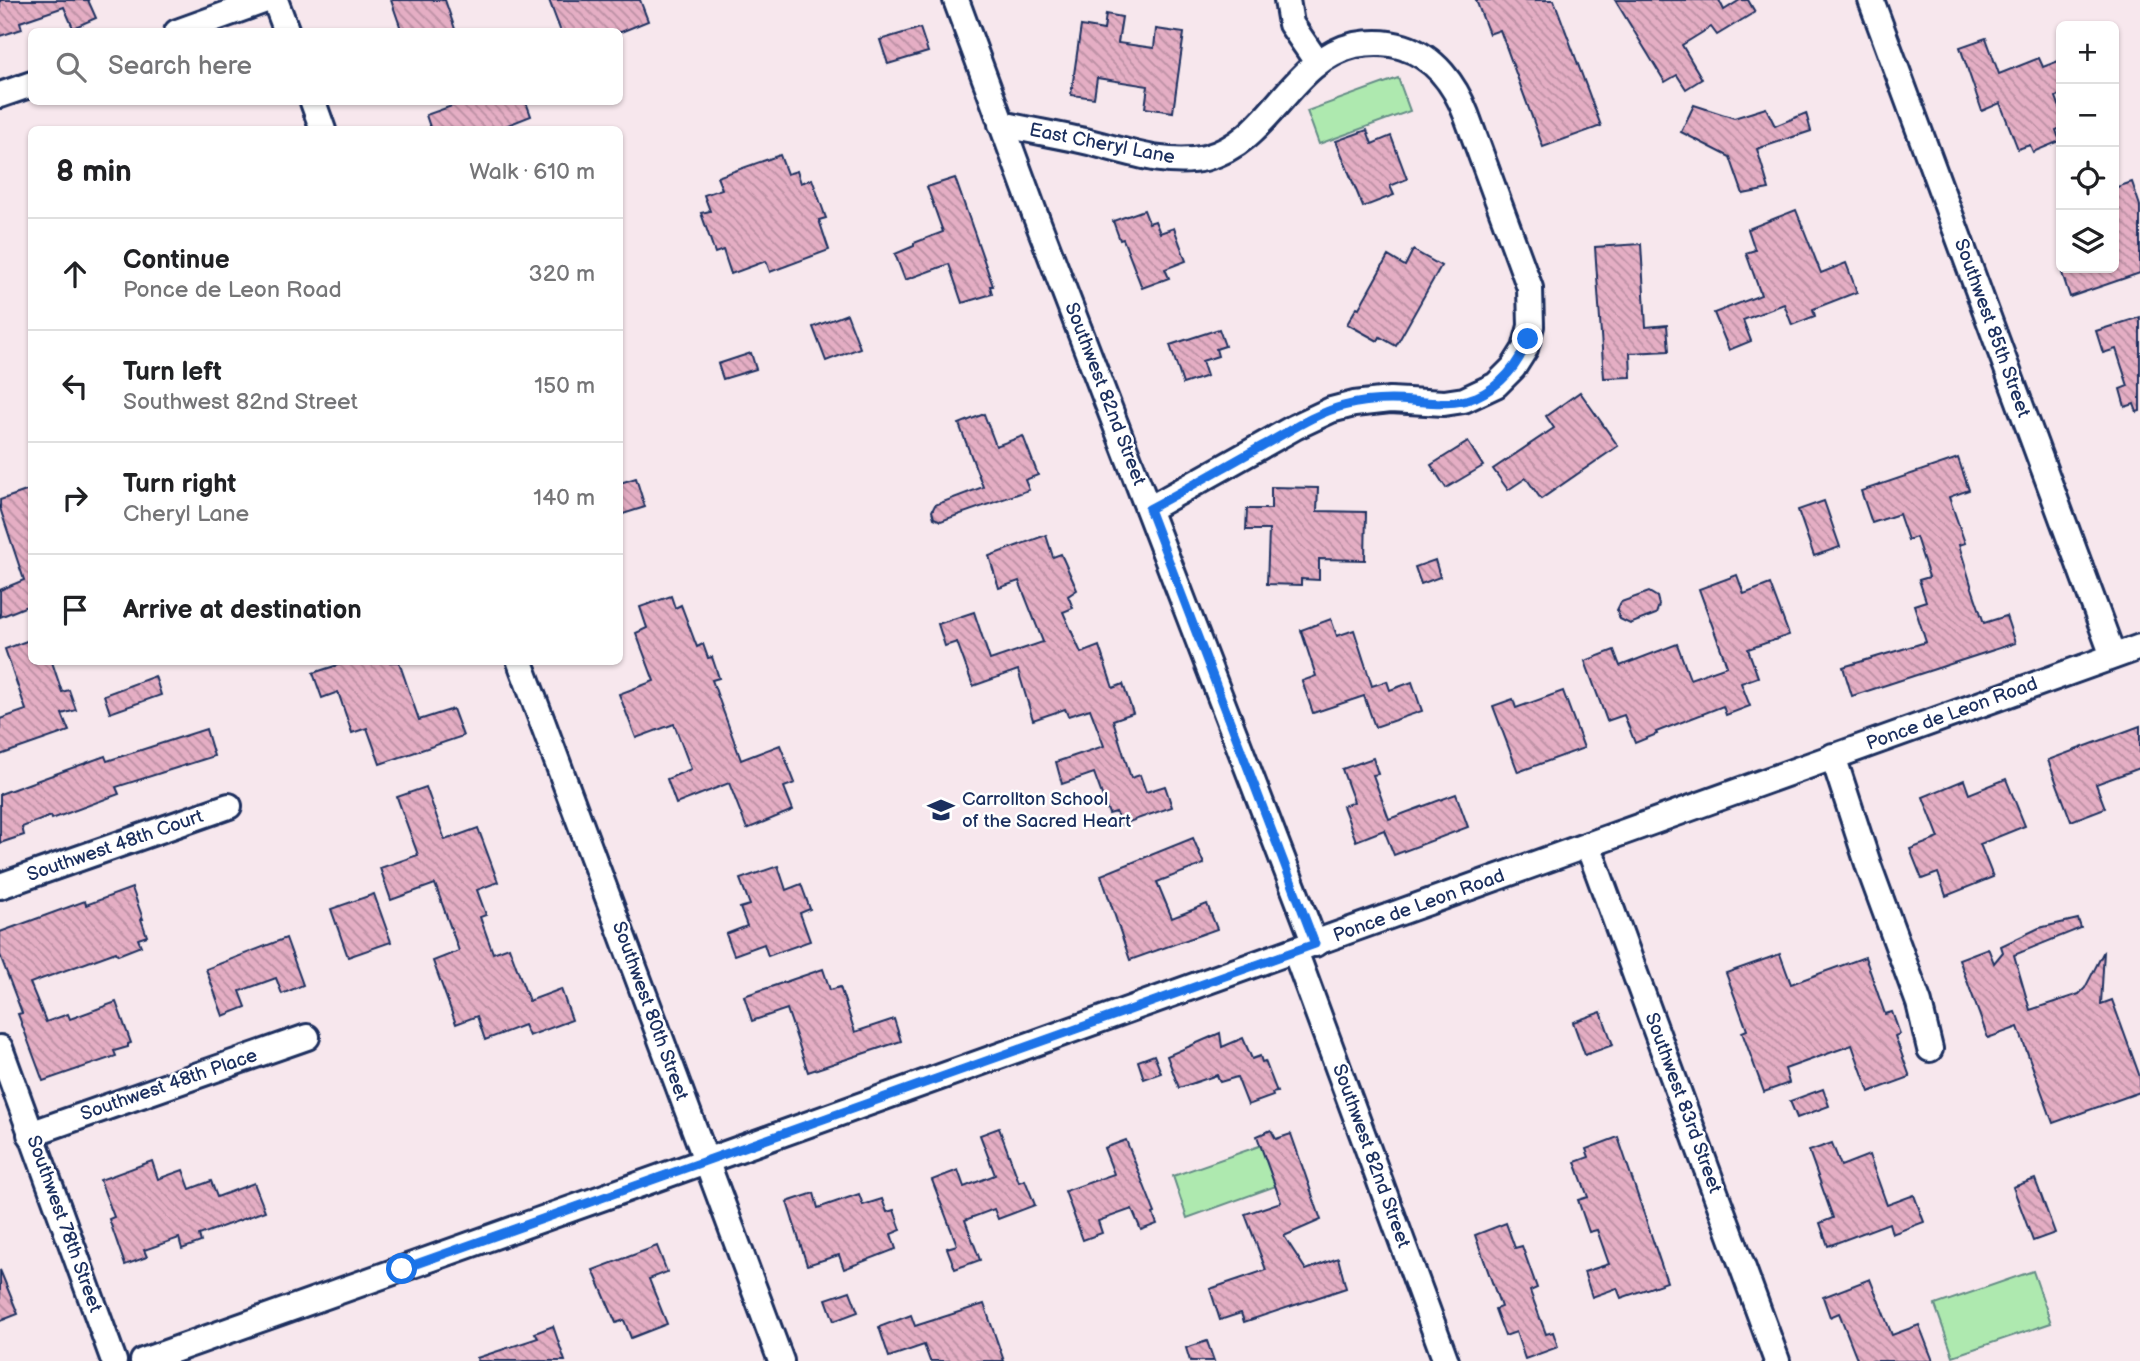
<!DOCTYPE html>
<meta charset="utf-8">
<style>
body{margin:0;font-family:"Balsamiq Sans",sans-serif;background:#f2f2f2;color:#202124}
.controls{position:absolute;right:21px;top:21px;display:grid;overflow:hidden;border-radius:10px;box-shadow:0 2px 5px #0004}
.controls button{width:63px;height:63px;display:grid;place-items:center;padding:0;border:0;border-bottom:2px solid #e0e0e0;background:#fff;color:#202124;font:35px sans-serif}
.stop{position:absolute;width:21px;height:21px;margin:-16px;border:5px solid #1a73e8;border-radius:50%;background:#fff}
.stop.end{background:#1a73e8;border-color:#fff;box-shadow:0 2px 7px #0008}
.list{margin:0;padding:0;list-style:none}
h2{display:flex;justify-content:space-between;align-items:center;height:91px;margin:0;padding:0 28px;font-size:30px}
h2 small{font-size:23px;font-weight:400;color:#757577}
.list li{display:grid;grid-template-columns:46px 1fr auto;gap:21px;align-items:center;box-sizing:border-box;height:112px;padding:0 28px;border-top:2px solid #e0e0e0}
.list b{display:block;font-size:26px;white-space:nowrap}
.list p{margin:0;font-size:23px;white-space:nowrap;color:#757577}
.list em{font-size:23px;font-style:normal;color:#757577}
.icon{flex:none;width:38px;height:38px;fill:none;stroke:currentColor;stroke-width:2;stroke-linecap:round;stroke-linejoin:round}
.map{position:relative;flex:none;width:2140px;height:1361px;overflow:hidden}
.search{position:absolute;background:#fff;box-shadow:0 2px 5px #0004;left:28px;top:28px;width:595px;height:77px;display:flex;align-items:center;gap:18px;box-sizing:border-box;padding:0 24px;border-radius:10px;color:#757577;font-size:26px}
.panel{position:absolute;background:#fff;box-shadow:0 2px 5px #0004;left:28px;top:126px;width:595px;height:539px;border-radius:10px}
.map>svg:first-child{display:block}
</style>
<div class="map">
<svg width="2140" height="1361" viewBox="0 0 2140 1361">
<defs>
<pattern id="building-back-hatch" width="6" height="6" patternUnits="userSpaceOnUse" patternTransform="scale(1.75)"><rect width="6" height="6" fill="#e5aec4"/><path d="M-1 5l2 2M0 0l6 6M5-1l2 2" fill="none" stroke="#b98ea2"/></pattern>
</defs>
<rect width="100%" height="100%" fill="#f7e7ed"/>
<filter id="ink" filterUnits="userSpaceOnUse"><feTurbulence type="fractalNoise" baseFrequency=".0143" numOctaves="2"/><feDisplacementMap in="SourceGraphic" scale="14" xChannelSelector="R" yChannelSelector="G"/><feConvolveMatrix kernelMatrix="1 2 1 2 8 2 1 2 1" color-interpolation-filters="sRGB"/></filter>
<g filter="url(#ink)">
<g fill="#aee9af" stroke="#648c86" stroke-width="2">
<path d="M1398,78L1410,111L1319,144L1307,111Z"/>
<path d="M1262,1145L1276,1186L1187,1218L1173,1176Z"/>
<path d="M2033,1271L2051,1323L1953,1356L1935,1305Z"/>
</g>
<g fill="url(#building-back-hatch)" stroke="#1b2f5e" stroke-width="2">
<path d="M0,0H88L96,18L73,28L64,7L20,22L22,29L0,36Z"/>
<path d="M391,0H445L456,32H402Z"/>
<path d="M549,0H640L648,21L621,32H561Z"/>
<path d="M1476,0H1554L1601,126L1543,147L1500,30L1489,34Z"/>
<path d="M1615,0H1719L1724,10L1740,0H1748L1755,12L1717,35L1711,27L1682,45L1702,79L1686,89L1677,75L1665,82Z"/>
<path d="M1106,14L1122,17L1118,43L1154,48L1156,29L1184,33L1173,112L1145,108L1148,86L1097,78L1094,98L1071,95L1081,26L1104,30Z"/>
<path d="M920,28L928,52L888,64L880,40Z"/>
<path d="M1986,38L1999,74L2039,58L2043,67L2061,60V94L2056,97L2061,110V128L2056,130L2060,141L2033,152L2030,145L2018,149L2000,103L1982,111L1960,47Z"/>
<path d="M463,102H526L531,116L495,130H431L426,115Z"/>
<path d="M1694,105L1734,118L1766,108L1775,126L1806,113L1811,131L1757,149L1769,189L1743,194L1730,157L1681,132Z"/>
<path d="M1367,130L1372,144L1391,136L1407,179L1390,186L1394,195L1363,207L1336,141Z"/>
<path d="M780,155L787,174L797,171L801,183L812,179L826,218L819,220L829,250L770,272L766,261L731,274L723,250L715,253L701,213L710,211L704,195L722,189L717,177Z"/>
<path d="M955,178L993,286H990L992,294L962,303L949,264L905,280L895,254L914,246V243L943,232L927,187Z"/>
<path d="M2132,182L2140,206V273L2070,297L2062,273L2078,268H2114V188Z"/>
<path d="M1144,210L1149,223L1155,221L1160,233L1174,228L1186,261L1165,269L1169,278L1142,288L1123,239L1120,240L1113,221Z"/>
<path d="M1796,210L1821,273L1846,263L1857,292L1813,309L1815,316L1792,325L1784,304L1743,320L1751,341L1729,350L1714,313L1761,295L1746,253L1755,250L1748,229Z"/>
<path d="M1641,244L1646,327L1667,325L1669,351L1630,353L1631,377L1604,378L1595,247Z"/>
<path d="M1413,250L1441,266L1396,346L1380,337L1378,341L1347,324L1357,307L1359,308L1388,256L1405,266Z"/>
<path d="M847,314L860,348L826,361L813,327Z"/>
<path d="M2140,317V411L2137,412L2134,404L2125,407L2120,389L2128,386L2116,349L2103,353L2096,331Z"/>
<path d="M1219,329L1225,346L1216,349L1218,356L1202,361L1207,376L1183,384L1170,345Z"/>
<path d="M751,353L756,369L723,379L718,364Z"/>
<path d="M1580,392L1618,446L1541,499L1526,478L1508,490L1493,469L1554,428L1546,416Z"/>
<path d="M984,414L996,446L1023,436L1038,475L1025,480L1029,490L941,521L934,518L932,511L935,505L983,487L959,424Z"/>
<path d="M1468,442L1483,466L1446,488L1431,465Z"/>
<path d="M1958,458L1969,490L1949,497L1965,543L1959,545L1972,588L1984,623L2006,616L2015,643L1852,696L1843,667L1926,642L1914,605L1926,601L1919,580L1929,577L1916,537L1908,540L1899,514L1872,523L1861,491Z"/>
<path d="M636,478L645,507L620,515V483Z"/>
<path d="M1271,487L1318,488L1317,511L1366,512L1365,560L1319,559V580L1301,579V585L1267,584L1269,530H1246L1247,509H1271Z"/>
<path d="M32,489V604L0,617V590L24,580L0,508V500Z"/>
<path d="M1824,501L1840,547L1814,556L1798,510Z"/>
<path d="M1046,535L1053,557L1061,554L1077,590L1068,596L1073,608L1063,612L1081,653L1099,646L1113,688L1123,684L1133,713L1113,720L1131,778L1140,775L1146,792L1165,786L1172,807L1120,825L1116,812L1109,814L1094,773L1062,784L1056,762L1104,746L1090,709L1068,716L1065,709L1033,720L1018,670L973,686L957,642L945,646L938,624L974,612L990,660L1043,642L1019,581L999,588L989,556Z"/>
<path d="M1435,560L1440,577L1421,584L1415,567Z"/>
<path d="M1737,575L1744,594L1770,584L1789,635L1748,649L1758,677L1741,683L1750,706L1726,715L1723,706L1656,732L1657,734L1635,743L1624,715L1607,721L1585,661L1614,650L1620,666L1677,644L1690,679L1727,666L1699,589Z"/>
<path d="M1649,592L1657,597L1659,605L1656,614L1630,624L1620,619L1617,610L1621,602Z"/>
<path d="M671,596L675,608L681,605L697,647L703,644L708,658L712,657L719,678L712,680L741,760L780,745L795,783L784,787L793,810L747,829L729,783L676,804L667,779L691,769L674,724L636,738L619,694L654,681L636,633L647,628L640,607Z"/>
<path d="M1331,619L1337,636L1354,630L1372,686L1387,681L1390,690L1412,682L1422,711L1375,727L1364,696L1313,713L1302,681L1316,676L1301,630Z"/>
<path d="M32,639V662H52L62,692L69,690L76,710L62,714L69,731L0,755V719L26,710L5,649Z"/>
<path d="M347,662H399L419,720L453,709L463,736L380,764L367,728L352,733L338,692L322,698L313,673Z"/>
<path d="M155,676L161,695L110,713L104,695Z"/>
<path d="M1563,691L1584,748L1518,772L1493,706L1513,699L1516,708Z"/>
<path d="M2140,726V768L2096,784L2105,808L2071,821L2048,760Z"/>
<path d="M206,729L214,756L116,787L119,794L52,819L51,816L22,827L24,835L0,843V794L105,756L107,761Z"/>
<path d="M1373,758L1378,774L1373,775L1389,819L1456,794L1468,827L1394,855L1384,830L1356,841L1343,806L1354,802L1342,769Z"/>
<path d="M2006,779L2025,826L1980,844L1993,877L1946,896L1938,873L1922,879L1910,849L1939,838L1923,797L1964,780L1969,794Z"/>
<path d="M426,787L445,840L478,828L498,882L477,890L486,915L480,917L493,953L509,947L529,1001L561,989L572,1020L529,1036L524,1025L485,1040L477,1016L456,1024L433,961L459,951L435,884L391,900L380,868L418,855L397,797Z"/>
<path d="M1193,838L1204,864L1157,882L1172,918L1207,904L1217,929L1130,960L1101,875Z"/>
<path d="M778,866L786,890L801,884L810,909L800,913L810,941L768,956L764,944L734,955L726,934L747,926L740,908L750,905L740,879Z"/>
<path d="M132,888L143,919H141L147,936L138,939L141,946L118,955L116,952L30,983L46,1022L68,1014L70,1019L116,1002L131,1043L128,1044V1047L114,1051L116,1056L43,1081L18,1014L22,1013L0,955V932L85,901L86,905Z"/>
<path d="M374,894L391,942L348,957L331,909Z"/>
<path d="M2078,919L2081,928L2014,955L2030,1010L2079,994L2085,988L2104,951L2101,1004L2112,1000L2140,1077V1092L2053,1123L2018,1027L1988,1038L1959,959L1988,948L1994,963L2003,952L2001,946L2039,928Z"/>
<path d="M286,938L303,985L282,994L276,978L240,991L246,1007L223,1016L206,969Z"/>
<path d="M1780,954L1791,984L1865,957L1885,1014L1892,1012L1900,1034L1895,1036L1910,1077L1869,1092L1852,1045L1785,1069L1789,1083L1764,1092L1742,1032L1747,1030L1726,973Z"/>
<path d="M823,969L830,990L840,987L855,1032L894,1019L901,1041L808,1072L787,1009L752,1021L744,996Z"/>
<path d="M1601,1012L1613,1045L1585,1055L1573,1022Z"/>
<path d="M1220,1033L1222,1047L1243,1038L1252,1059L1260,1056L1262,1062L1265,1061L1277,1092L1272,1093L1273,1096L1248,1105L1237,1077L1220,1082L1217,1075L1179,1088L1167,1056Z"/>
<path d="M1154,1055L1161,1073L1144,1079L1138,1061Z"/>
<path d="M1823,1089L1829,1106L1797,1118L1790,1101Z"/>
<path d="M999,1128L1019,1182L1025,1180L1035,1205L998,1219L994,1209L965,1220L980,1260L955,1269L947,1248L957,1245L932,1180L958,1170L964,1187L995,1175L980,1135Z"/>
<path d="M1271,1130L1276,1139L1291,1134L1321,1220L1284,1236L1306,1270L1338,1258L1346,1288L1244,1322L1241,1313L1220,1320L1210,1289L1266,1270L1245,1214L1281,1202L1257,1136Z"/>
<path d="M1618,1137L1667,1282L1621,1298L1617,1288L1592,1297L1584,1272L1609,1264L1597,1230L1589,1232L1578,1200L1588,1197L1575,1162L1589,1157L1586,1149Z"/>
<path d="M1126,1140L1155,1213L1153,1214L1157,1224L1141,1230L1132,1209L1098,1221L1102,1233L1083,1240L1065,1191L1114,1174L1104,1148Z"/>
<path d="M1832,1143L1841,1166L1869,1155L1887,1205L1914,1195L1924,1222L1892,1234L1889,1223L1828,1246L1820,1223L1833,1218L1809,1151Z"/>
<path d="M152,1161L158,1179L183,1170L190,1189L211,1181L217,1197L254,1183L265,1211L199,1235L201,1242L182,1249L179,1238L144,1250L147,1257L125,1265L109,1219L114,1217L100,1180Z"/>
<path d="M2035,1179L2055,1233L2033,1241L2013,1187Z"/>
<path d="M814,1193L818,1208L859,1194L863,1205L882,1199L887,1212L894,1210L901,1230L891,1234L896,1249L844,1269L839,1255L807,1265L787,1202Z"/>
<path d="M1506,1223L1515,1248L1522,1246L1537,1288L1530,1291L1546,1334L1553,1332L1558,1347L1525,1359L1516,1332L1505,1336L1495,1309L1501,1307L1475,1235Z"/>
<path d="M657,1246L667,1272L649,1279L667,1324L631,1338L624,1320L616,1323L593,1270Z"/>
<path d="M0,1270L18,1314L0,1321Z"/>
<path d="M1870,1279L1892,1335L1919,1325L1933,1361H1858L1839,1313L1830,1317L1823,1297Z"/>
<path d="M850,1291L858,1312L834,1321L826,1299Z"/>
<path d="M984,1304L1004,1361H930L924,1345L889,1357L879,1327L911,1315L915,1326Z"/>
<path d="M553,1326L565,1361H478L477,1358L538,1338L535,1333Z"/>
<path d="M1207,1341L1214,1361H1190L1186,1348Z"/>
</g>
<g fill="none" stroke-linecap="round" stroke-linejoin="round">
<defs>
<g id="minor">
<path d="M275,0L287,32"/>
<path d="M956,0L1034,212L1315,944"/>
<path d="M1287,0L1291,24L1317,62"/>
<path d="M1871,0L2113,656"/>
<path d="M177,32L266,0"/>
<path d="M0,95L32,84"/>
<path d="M313,102L323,130"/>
<path d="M1001,124C1029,130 1057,135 1085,141C1123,150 1166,167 1205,158C1272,141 1289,60 1355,45C1371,42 1388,42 1403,47C1435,57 1455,85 1466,114L1530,288L1531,326L1525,349L1513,368L1496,385L1464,400L1444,403L1390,400L1354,404L1331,410L1295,427L1149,509"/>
<path d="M520,662L781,1361"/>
<path d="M1833,756L1869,867L1919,1003L1930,1049"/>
<path d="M1588,845L1777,1361"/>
<path d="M0,886L229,806"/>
<path d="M1295,951L1446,1361"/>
<path d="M0,1048L114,1361"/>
<path d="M30,1134L307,1037"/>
<path d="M143,1361L731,1152L2140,647"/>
</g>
</defs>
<use href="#minor" stroke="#1b2f5e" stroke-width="30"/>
<use href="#minor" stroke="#fff" stroke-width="24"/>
</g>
</g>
<g fill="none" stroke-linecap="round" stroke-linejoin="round" filter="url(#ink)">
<path stroke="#1a73e8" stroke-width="9" d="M402,1269L1315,944L1149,509C1187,489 1224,467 1262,446C1288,432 1314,414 1343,406C1358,402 1375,400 1391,400C1420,400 1448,408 1476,397C1501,386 1519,365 1528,339"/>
</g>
<defs>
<symbol id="school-bare" viewBox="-9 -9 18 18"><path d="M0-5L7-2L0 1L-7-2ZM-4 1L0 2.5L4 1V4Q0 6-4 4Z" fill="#1b2f5e" stroke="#fff" stroke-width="2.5" paint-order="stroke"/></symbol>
</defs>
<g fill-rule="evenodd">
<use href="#school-bare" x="922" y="791" width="38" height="38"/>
</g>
<g text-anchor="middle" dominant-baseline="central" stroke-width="5" stroke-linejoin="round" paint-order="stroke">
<g font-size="19" fill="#1b2f5e" stroke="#fff">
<text transform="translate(1102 144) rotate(11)">East Cheryl Lane</text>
<text transform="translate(1992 328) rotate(70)">Southwest 85th Street</text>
<text transform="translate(1105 394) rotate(69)">Southwest 82nd Street</text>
<text transform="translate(1952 714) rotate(-20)">Ponce de Leon Road</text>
<text transform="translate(115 846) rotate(-19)">Southwest 48th Court</text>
<text transform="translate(1419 906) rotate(-20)">Ponce de Leon Road</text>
<text transform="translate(650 1011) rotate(70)">Southwest 80th Street</text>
<text transform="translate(169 1085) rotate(-19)">Southwest 48th Place</text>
<text transform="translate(1683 1103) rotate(70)">Southwest 83rd Street</text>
<text transform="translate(1371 1156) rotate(70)">Southwest 82nd Street</text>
<text transform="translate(64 1224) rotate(70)">Southwest 78th Street</text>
</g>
<g font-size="19" fill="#1b2f5e" stroke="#fff" text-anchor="start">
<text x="962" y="799">Carrollton School<tspan x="962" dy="22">of the Sacred Heart</tspan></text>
</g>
</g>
</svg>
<div class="controls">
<button>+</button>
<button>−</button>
<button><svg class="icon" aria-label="locate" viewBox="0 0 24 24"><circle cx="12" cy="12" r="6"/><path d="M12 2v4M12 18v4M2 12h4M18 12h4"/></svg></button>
<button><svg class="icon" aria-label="layers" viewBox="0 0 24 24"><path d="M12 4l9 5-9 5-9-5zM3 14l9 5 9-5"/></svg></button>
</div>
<div class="stop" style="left:402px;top:1269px"></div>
<div class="stop end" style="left:1528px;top:339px"></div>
<div class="search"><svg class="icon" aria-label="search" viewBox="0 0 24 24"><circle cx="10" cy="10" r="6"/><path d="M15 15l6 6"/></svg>Search here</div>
<section class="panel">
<h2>8 min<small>Walk · 610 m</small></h2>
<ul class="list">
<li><svg class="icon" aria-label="ahead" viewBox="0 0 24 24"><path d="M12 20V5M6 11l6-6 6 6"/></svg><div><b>Continue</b><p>Ponce de Leon Road</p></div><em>320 m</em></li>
<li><svg class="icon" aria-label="left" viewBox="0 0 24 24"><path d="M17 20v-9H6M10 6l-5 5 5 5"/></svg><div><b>Turn left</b><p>Southwest 82nd Street</p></div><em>150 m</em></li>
<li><svg class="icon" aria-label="right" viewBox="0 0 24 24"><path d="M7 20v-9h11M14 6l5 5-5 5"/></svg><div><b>Turn right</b><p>Cheryl Lane</p></div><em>140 m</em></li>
<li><svg class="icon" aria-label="arrive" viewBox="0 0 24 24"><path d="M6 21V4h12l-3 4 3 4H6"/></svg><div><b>Arrive at destination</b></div></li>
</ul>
</section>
</div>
